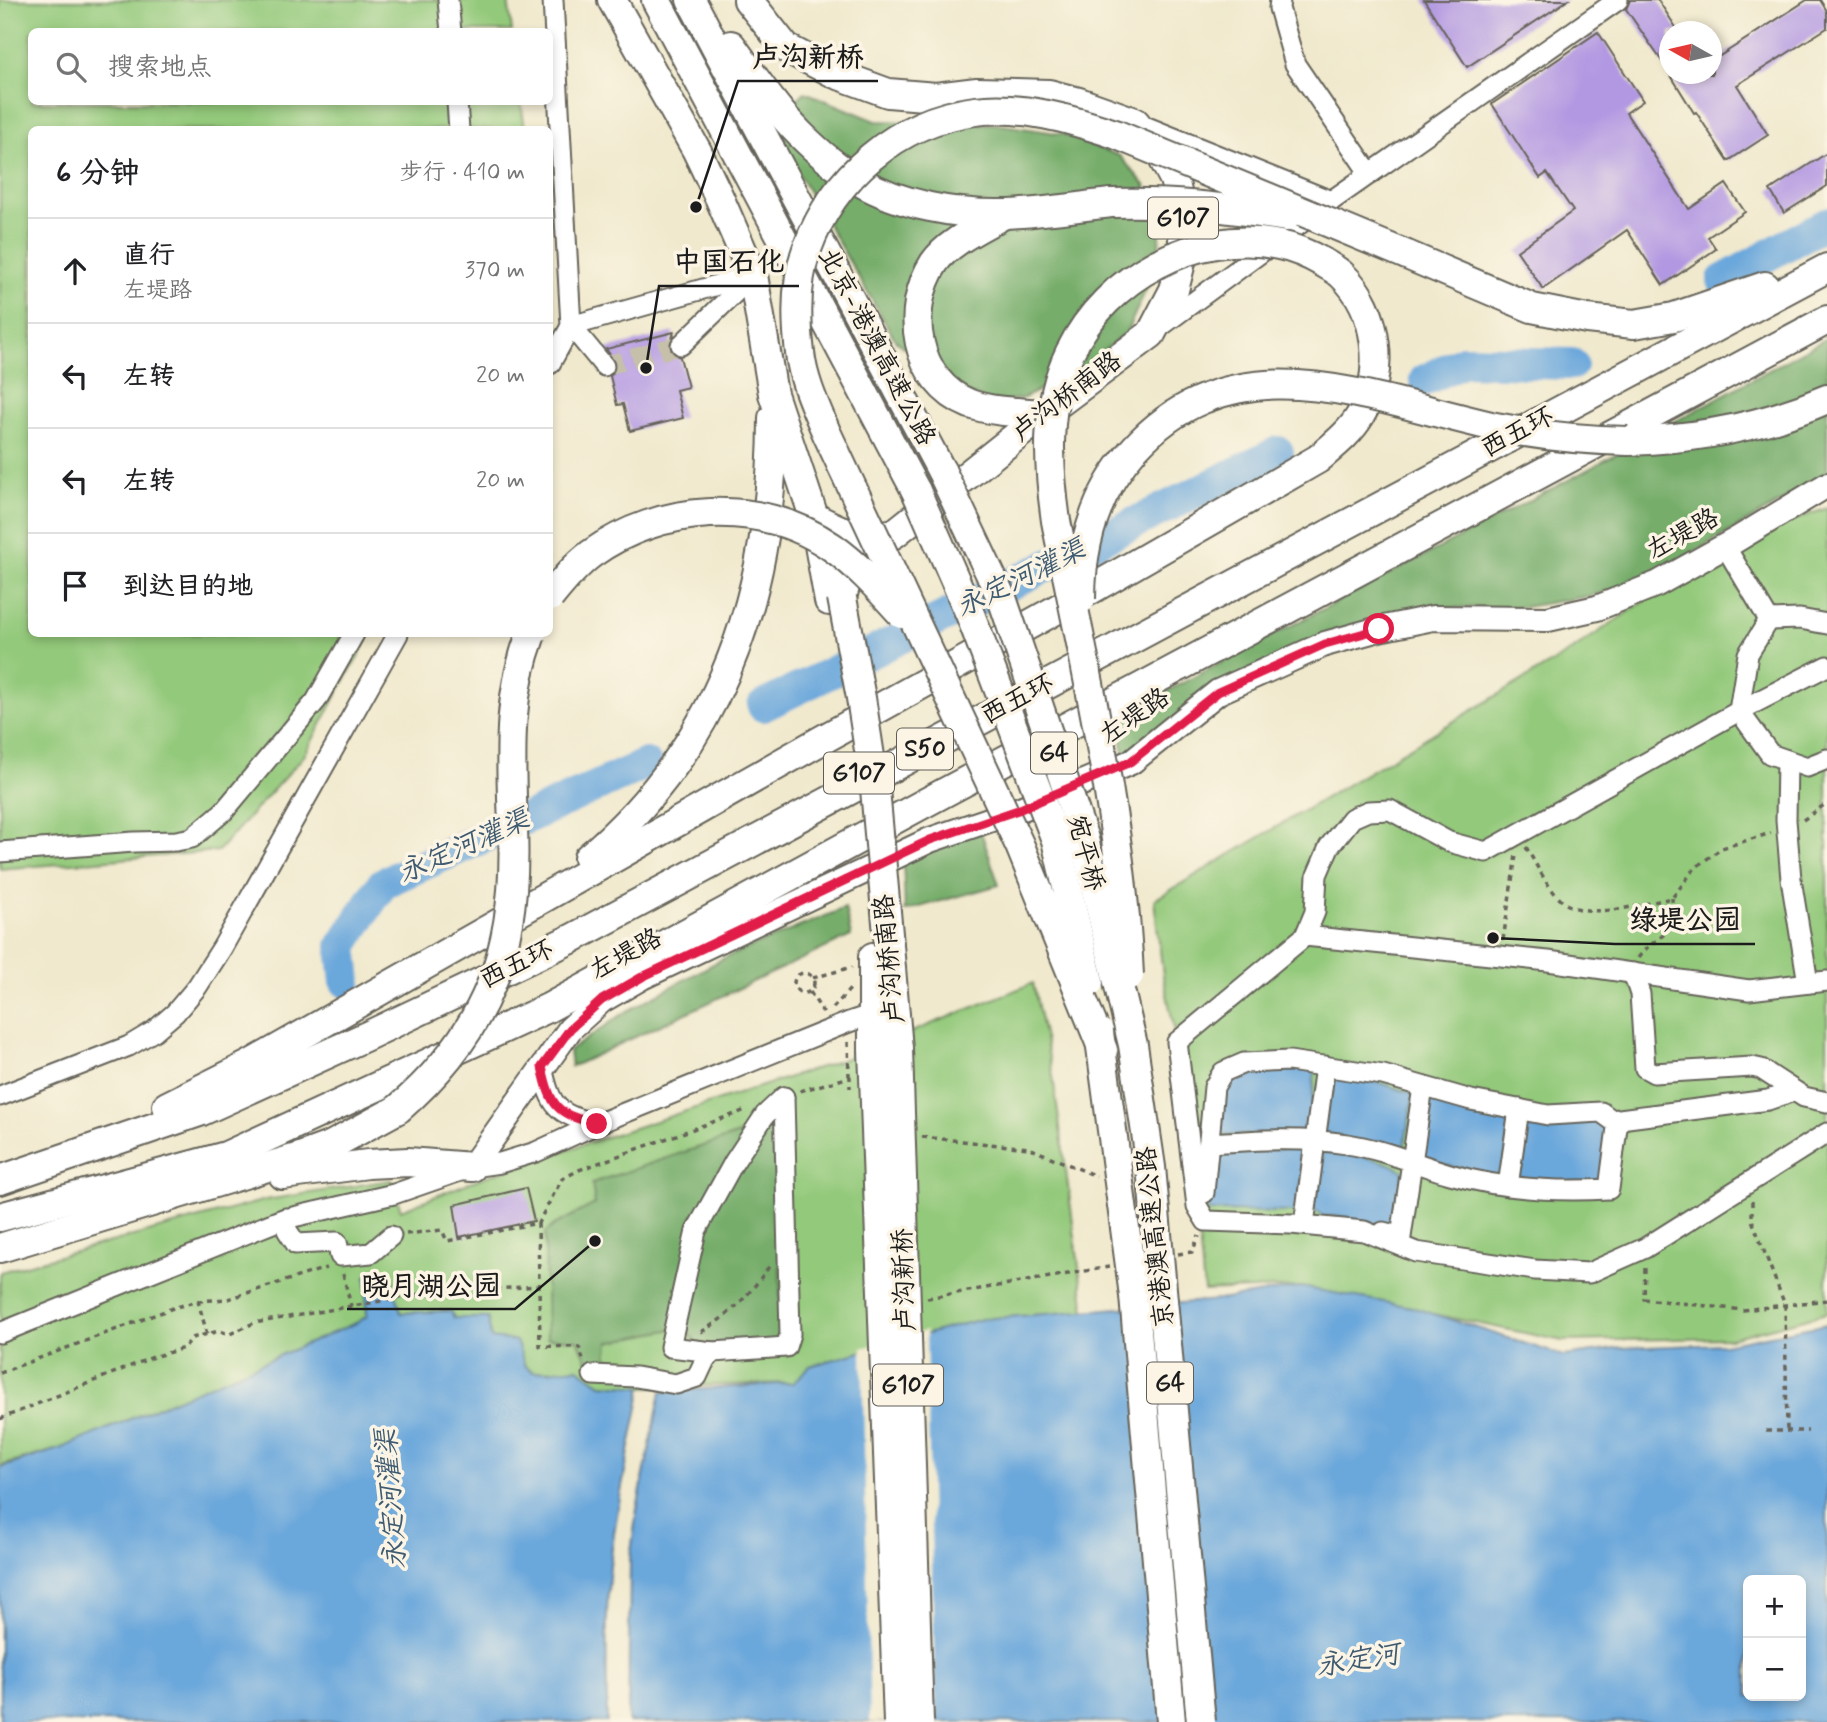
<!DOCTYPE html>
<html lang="zh">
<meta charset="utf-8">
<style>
body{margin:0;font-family:Mynerve,"LXGW WenKai TC",sans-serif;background:#f6f6f6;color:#202124}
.controls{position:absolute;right:21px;bottom:21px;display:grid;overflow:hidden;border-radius:10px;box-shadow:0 4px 10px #0003}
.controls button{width:63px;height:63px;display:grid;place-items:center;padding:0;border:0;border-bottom:2px solid #e0e0e0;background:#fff;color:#202124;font:35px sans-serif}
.compass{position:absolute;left:1659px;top:21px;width:63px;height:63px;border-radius:50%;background:#fff;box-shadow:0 4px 10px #0003;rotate:278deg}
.stop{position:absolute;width:21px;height:21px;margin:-16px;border:5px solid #e11d48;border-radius:50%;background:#fff}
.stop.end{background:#e11d48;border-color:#fff;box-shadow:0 2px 7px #0008}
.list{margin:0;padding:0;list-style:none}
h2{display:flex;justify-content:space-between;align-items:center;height:91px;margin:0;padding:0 28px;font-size:30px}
h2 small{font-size:23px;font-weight:400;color:#757577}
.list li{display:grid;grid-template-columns:46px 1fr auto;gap:21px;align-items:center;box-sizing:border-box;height:105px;padding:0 28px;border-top:2px solid #e0e0e0}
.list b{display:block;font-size:26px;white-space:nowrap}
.list p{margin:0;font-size:23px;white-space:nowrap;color:#757577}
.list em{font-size:23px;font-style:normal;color:#757577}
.icon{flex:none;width:38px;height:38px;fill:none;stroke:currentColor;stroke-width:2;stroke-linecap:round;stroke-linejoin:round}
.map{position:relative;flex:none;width:1827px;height:1722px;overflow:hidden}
.search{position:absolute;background:#fff;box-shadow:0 4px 10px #0003;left:28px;top:28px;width:525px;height:77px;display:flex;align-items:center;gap:18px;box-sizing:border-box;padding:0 24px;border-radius:10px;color:#757577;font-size:26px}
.panel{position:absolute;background:#fff;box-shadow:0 4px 10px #0003;left:28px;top:126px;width:525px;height:511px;border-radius:10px}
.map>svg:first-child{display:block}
</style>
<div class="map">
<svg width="1827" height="1722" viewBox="0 0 1827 1722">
<rect width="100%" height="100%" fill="#fcf5e5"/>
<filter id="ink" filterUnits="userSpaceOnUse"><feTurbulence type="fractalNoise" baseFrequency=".0143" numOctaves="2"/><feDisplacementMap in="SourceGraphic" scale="14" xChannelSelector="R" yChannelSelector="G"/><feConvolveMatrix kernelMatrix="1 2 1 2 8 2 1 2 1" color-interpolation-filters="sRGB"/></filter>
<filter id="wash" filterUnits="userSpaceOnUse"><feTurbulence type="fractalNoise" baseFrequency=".00686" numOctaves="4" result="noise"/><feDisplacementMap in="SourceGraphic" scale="28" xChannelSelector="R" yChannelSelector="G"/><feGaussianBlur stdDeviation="1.57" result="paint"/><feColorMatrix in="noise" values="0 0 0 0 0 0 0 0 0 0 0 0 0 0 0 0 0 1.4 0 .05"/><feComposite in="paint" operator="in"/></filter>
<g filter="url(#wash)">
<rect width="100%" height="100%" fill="#f0e9cd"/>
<g fill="#93c97a" stroke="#58724b" stroke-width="2">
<path d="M0,0H508L512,31L32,32V102H521L525,129L32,130V634H370L304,756L218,851L0,869Z"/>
<path d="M1827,508V1313L1731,1338L1563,1341L1301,1287L1204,1291L1184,1076L1163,975L1154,900L1565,655L1725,546Z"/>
<path d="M1033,983L1053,1076L1085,1311L982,1319L810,1366L793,1383L642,1387L601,1384L578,1368L534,1372L525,1366L516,1341L491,1339L487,1318H454L450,1311L401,1313L389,1272L377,1277L366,1276L367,1316L356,1323L62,1448L0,1466V1272L266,1200L391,1180L401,1210L481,1178L842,1060Z"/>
</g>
<g fill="#76ad6a" stroke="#496443" stroke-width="2">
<path d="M805,92L876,121L996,124L1063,134L1120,156L1145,185L1160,231L1159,248L1147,288L1126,333L1083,367L1024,398L995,403L960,391L896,341L783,148L786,110Z"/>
<path d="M1827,338V476L1643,581L1590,596L1525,607L1428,608L1337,631L1125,756L1116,718L1576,476Z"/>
<path d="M980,829L999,885L905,911L903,859Z"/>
<path d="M845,908L851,936L571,1067L569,1051L627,1011L724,958Z"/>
<path d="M778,1121L781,1343L700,1346L683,1327L609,1342L606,1370L590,1368L578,1340L547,1338L545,1233L554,1225L595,1204L592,1183Z"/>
</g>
<g fill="#6aa7db" stroke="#43627c" stroke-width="2" fill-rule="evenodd">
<path d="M1279,1067L1315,1070L1309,1132L1219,1136L1225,1083L1230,1074Z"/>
<path d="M1333,1074L1380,1083L1414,1094L1403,1152L1323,1133Z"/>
<path d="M1433,1100L1464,1109L1510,1119L1503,1179L1419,1159L1428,1102Z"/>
<path d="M1527,1117L1604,1122L1612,1128L1605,1183L1516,1179Z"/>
<path d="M1308,1148L1297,1212L1208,1211L1215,1152Z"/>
<path d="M1322,1151C1343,1152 1385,1159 1403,1171L1396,1230L1343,1217L1323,1216L1313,1209Z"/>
<path d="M390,1272L401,1313L451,1311L454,1318H488L491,1338L516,1341L525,1366L533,1372L578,1368L601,1384L642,1387C631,1446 616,1506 610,1566C605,1618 607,1670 607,1722H0V1468L62,1448L356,1323L367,1316L366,1276L377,1277Z"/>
<path d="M1301,1287L1412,1307L1564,1356L1621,1348L1724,1344L1827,1324V1722H628L630,1559L637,1509L661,1392L793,1383L810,1366L982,1319L1219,1300ZM1748,1580H1801V1696H1748Z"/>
</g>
<path fill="#f0e9cd" d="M926,1331L936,1722H870L862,1348Z"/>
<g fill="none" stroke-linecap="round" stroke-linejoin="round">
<g stroke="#6aa7db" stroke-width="32">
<path d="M1723,280L1827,223"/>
<path d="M1425,380L1463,361L1572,364"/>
<path d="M763,706L1278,452"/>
<path d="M346,982L342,946L383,883L646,764"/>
</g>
</g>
<g id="blocks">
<g fill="#b298e2">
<path d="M1424,0H1568L1467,67Z"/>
<path d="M1630,0H1658L1679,32H1670V73L1626,9Z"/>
<path d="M1807,0H1820L1827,11V28L1737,85L1768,135L1728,161L1696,112L1694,113L1670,74H1712V61Z"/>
<path d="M1598,32L1643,101L1626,113L1689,209L1726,184L1745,212L1708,237L1716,249L1663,285L1627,230L1543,289L1517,251L1573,211L1547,173L1540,178L1492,104Z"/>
<path d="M1827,153V186L1784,213L1770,190Z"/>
<path d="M674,332L669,347L673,354L680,357L688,387L676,390L683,418L630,431L623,404L617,405L610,376L615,371L616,363L606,349Z"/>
<path d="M526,1188L534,1221L459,1237L454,1205Z"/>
</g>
</g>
</g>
<g filter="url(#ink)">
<use href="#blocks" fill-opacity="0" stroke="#66645a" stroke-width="2"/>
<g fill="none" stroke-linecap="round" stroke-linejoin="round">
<path stroke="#c6c0aa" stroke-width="19" stroke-dasharray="19 10" stroke-linecap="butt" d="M604,366L681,345"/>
<defs>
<g id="minor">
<path d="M448,0L451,32"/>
<path d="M1280,0L1279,8L1295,64L1370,174"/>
<path d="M457,102L459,130"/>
<path d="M1137,123L1331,201"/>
<path d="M571,326L753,275"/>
<path d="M571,326L604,366"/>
<path d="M1157,329L1331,201L1618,0"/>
<path d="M681,345L752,276"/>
<path d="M550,364L571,326L553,0"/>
<path d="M1725,546L1769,620"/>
<path d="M1769,620L1748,654L1739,711L1770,754L1807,767L1827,759"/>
<path d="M1769,620L1800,619L1827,624"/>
<path d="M1787,760L1786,820L1791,879L1808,983"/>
<path d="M0,852L134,842L176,841L192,838L224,811L316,701L354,634"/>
<path d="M1305,936L1315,912L1317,875L1329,847L1352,818L1368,811L1390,810L1449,842L1486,852L1739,711L1827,666"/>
<path d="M1633,973L1640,994L1645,1068L1654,1073L1752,1067L1761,1069L1804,1097L1827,1102"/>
<path d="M1827,981L1749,990L1548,961L1305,936L1177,1042L1197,1206L1206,1221L1291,1224L1364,1231L1416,1252L1535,1270L1589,1273L1645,1248L1827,1133"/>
<path d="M0,1096L129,1046L154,1031L175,1013L197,987L222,948L398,634"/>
<path d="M597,1124L849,1022L882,1011"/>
<path d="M1209,1143C1255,1140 1301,1137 1347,1144C1382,1149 1416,1164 1450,1174C1501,1189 1556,1192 1609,1189L1618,1120"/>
<path d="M1508,1186L1519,1109"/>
<path d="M1204,1193L1214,1087L1223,1072L1244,1063L1289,1061L1383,1075L1471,1100L1548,1115L1601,1112L1612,1120L1768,1100L1794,1091"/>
<path d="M1305,1217L1325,1066"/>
<path d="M285,1218L287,1230L296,1244L337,1242L340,1256L371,1253L391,1236"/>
<path d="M1383,1232L1401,1237L1423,1087"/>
<path d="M0,1333L280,1220L394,1194L472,1167L500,1163L536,1152L597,1124C556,1114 551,1107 542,1067"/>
<path d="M713,1352L670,1347L696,1231L734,1162L765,1115L784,1097"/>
<path d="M593,1375L636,1377L676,1384L697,1377L704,1362L713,1352L786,1347L790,1334L784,1097"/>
</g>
<path id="major" d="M472,1167L570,1029L602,1000L642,977L930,840L1018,810L1131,762L1218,692L1325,644L1379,629L1433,618L1548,619L1597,608L1657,584L1736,540L1827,485"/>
<g id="highway">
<path d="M612,0L697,151L719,197L753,275L773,394L814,517L829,601"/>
<path d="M656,0L916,491"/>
<path d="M691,0L942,472"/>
<path d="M748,0L786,48L836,74L888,93L936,97L977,92L1049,94L1079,102L1135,122L1160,153L1174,179L1184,222L1182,258L1174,290L1151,334L1044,414L895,533L864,552L849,571L842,598"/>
<path d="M731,45C753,75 774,108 800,134C817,151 838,169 859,181C900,205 957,215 1004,214C1039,213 1075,207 1111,203"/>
<path d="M1004,214C982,227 948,242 934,263C904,309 914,382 970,404C993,412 1019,412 1044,414"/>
<path d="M1407,255L1532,308L1587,319L1634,324L1674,317L1765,286"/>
<path d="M1628,441C1697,439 1763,427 1827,399"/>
<path d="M814,517C842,532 859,540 890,534"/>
<path d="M588,858C723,744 773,590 773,418"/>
<path d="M889,945L898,1049"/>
<path d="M873,957V1050"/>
<path d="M167,1106L251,1064L820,741L1052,612L1318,459C1333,446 1350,433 1360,416C1386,374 1379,310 1342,275C1337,270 1330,267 1324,263"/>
<path d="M283,1175L368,1164L408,1162L472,1167"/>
<path d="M0,1180L202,1111L369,1035L571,939L1827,268"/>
<path d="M0,1217L226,1156L548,1008L923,804L1827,320"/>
<path d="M0,1248L297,1158L332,1145L398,1109"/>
</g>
</defs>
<use href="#minor" stroke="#66645a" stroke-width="23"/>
<use href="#major" stroke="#66645a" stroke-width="28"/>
<use href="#highway" stroke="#66645a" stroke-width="32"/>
<g stroke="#66645a" stroke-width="3.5" stroke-dasharray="5 5" stroke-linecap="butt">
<path d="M1803,820L1827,803"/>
<path d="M1526,847C1535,862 1552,897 1568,905C1599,919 1641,904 1672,898L1696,867L1722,848L1771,833"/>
<path d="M1503,940L1516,855"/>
<path d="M1638,958C1658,931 1675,943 1672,898"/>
<circle cx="804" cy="983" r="10"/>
<path d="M813,978L852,967"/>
<path d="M810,992L824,1014"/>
<path d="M833,1008L851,988"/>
<path d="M848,1042L849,1076"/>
<path d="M800,1091L850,1077V1088"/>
<path d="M922,1137L1029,1148L1096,1176"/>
<path d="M1752,1201V1220L1785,1305L1787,1431"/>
<path d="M538,1223L540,1346L579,1347L584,1362"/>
<path d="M406,1234L442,1230L447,1241L538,1223L562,1179L579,1170L746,1110"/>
<path d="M1178,1254L1192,1252L1199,1236"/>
<path d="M1645,1268L1644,1299L1743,1310L1827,1300"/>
<path d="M343,1274L351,1306"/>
<path d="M927,1298L1109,1267"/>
<path d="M198,1301L228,1299L326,1268"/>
<path d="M701,1332C731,1315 751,1293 770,1265"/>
<path d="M0,1373L173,1308L198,1301L207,1334"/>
<path d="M0,1419L153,1357L184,1348L192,1338L219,1331L230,1334L254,1323L422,1294L539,1286"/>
<path d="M1766,1431H1808"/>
</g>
<use href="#minor" stroke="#fff" stroke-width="19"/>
<use href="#major" stroke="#fff" stroke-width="24"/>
<use href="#highway" stroke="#fff" stroke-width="28"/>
<defs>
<g id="highway-bridge">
<path d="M1111,203C1170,201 1227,207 1286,217"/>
<path d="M942,472L1003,601L1084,839L1133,1045L1151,1167L1201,1722"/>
<path d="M916,491L970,614L1056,840L1089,982"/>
<path d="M550,597C562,582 575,566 591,554C660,504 760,497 832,547C859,566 880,590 902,614"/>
<path d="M842,598L861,698L875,789L889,945"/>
<path d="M1081,599C1081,543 1097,490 1135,448C1238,335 1377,402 1501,428C1543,436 1585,440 1628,441"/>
<path d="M1129,975C1122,822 1086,671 1056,521C1048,465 1044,405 1070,352C1106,277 1196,228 1279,245C1295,248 1310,255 1324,263"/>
<path d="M1099,1032L1134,1296L1171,1722"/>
<path d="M898,1049L919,1722"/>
<path d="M873,1050L898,1722"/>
<path d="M1103,1050L1020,846L827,434C816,408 803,381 800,353C796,320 795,281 807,249C833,177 897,121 975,111C1022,105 1070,119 1115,134L1407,255"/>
<path d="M398,1109C489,1031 518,946 513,829C511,759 506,700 531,634"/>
</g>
</defs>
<use href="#highway-bridge" stroke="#66645a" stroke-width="32" stroke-linecap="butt"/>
<use href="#highway-bridge" stroke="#fff" stroke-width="28"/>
</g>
</g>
<g fill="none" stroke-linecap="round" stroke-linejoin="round" filter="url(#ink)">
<path stroke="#e11d48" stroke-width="9" d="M597,1124C556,1114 551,1107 542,1067L570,1029L602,1000L642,977L930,840L1018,810L1130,762L1218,692L1325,644L1379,629"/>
</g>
<g text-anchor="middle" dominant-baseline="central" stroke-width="7" stroke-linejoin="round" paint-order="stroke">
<g fill="#fcf5e5" stroke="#5f5d58" stroke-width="2">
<rect x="1148" y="197.5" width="70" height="41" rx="5"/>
<rect x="897" y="728.5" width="56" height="41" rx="5"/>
<rect x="1031" y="732.5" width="46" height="41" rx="5"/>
<rect x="824" y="752.5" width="70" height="41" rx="5"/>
<rect x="1147" y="1362.5" width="46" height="41" rx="5"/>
<rect x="873" y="1364.5" width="70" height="41" rx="5"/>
</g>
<g font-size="24" font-weight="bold" fill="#1c1c1c">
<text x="1183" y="218">G107</text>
<text x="925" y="749">S50</text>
<text x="1054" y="753">G4</text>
<text x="859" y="773">G107</text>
<text x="1170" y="1383">G4</text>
<text x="908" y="1385">G107</text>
</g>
<g font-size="26" fill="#1c1c1c" stroke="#fcf5e5">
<text transform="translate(876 347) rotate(62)">北京-港澳高速公路</text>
<text transform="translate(1067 397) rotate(-37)">卢沟桥南路</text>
<text transform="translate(1518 433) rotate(-28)">西五环</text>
<text transform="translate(1683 535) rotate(-29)">左堤路</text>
<text transform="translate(1018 700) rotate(-28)">西五环</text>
<text transform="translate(1135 717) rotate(-35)">左堤路</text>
<text transform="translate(1085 853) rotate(75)">宛平桥</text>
<text transform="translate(626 955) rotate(-29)">左堤路</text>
<text transform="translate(890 959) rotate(-95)">卢沟桥南路</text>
<text transform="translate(517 965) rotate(-26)">西五环</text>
<text transform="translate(1156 1237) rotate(-96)">京港澳高速公路</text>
<text transform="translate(905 1280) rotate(-92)">卢沟新桥</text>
</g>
<g font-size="28" font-style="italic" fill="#3f5b72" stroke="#fcf5e5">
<text transform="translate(1021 579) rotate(-26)">永定河灌渠</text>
<text transform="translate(464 847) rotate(-24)">永定河灌渠</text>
<text transform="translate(392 1499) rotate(-94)">永定河灌渠</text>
<text transform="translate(1358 1661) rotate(-9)">永定河</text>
</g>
</g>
<path fill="none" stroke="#1c1c1c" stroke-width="2.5" d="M696 207L738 81H878M646 368L659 286H799M1493 938L1615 944H1755M595 1241L515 1309H347"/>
<g fill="#1c1c1c" stroke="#fcf5e5" stroke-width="2.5">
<circle cx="696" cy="207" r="7"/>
<circle cx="646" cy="368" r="7"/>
<circle cx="1493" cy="938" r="7"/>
<circle cx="595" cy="1241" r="7"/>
</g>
<g font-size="28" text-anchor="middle" font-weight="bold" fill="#1c1c1c" stroke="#fcf5e5" stroke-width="7" stroke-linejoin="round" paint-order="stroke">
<text x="808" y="66">卢沟新桥</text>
<text x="729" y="271">中国石化</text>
<text x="1685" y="929">绿堤公园</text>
<text x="431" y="1295">晓月湖公园</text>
</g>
</svg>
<div class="controls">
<button>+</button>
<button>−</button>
</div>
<svg class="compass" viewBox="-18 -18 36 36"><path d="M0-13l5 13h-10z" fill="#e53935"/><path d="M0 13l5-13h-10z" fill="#757577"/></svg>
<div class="stop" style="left:1379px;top:629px"></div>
<div class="stop end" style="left:597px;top:1124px"></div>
<div class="search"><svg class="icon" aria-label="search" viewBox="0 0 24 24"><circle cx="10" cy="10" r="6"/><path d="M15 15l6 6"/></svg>搜索地点</div>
<section class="panel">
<h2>6 分钟<small>步行 · 410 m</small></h2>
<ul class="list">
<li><svg class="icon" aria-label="ahead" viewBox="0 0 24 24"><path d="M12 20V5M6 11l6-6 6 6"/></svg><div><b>直行</b><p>左堤路</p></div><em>370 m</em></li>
<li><svg class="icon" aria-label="left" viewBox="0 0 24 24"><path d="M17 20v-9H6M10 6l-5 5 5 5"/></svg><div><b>左转</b></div><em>20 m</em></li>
<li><svg class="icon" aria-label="left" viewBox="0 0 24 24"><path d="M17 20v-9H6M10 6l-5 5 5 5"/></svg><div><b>左转</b></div><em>20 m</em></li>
<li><svg class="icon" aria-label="arrive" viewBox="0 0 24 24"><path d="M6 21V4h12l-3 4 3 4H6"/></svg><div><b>到达目的地</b></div></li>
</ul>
</section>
</div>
